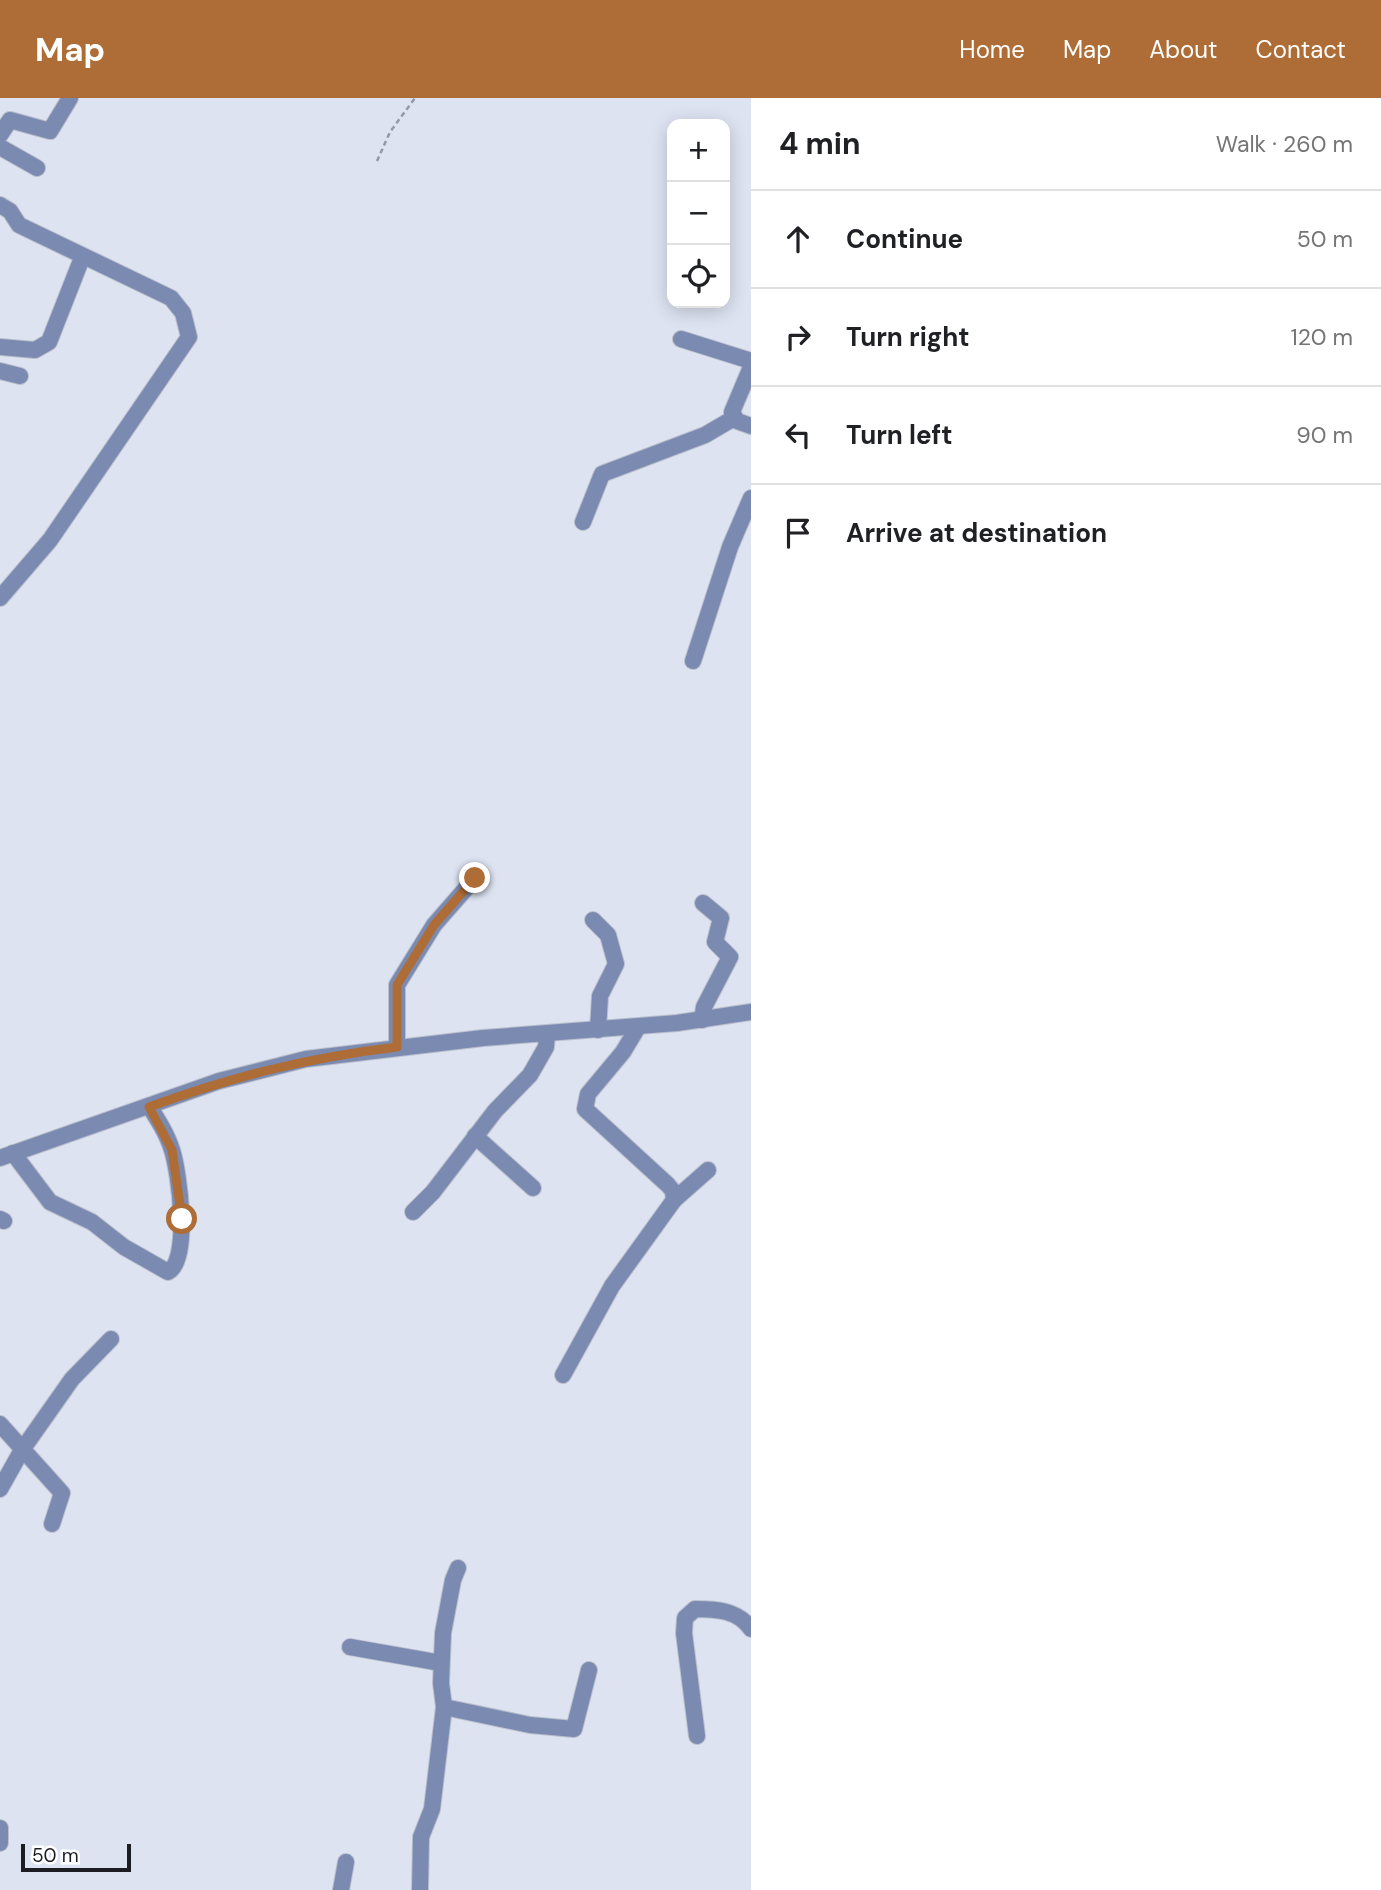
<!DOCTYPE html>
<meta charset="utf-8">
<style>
body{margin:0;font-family:"DM Sans",sans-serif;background:#f2f2f2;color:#202124}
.controls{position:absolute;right:21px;top:21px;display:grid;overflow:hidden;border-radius:14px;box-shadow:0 4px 18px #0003}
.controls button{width:63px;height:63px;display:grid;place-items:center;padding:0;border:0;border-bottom:2px solid #e0e0e0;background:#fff;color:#202124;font:35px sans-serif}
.scale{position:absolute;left:21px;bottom:18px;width:110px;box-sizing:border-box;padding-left:7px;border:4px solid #1b1d22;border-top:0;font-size:19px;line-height:24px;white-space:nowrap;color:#1b1d22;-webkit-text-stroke:5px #fff;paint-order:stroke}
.stop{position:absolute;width:21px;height:21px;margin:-16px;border:5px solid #ae6d37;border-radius:50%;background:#fff}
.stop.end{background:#ae6d37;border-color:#fff;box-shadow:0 2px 7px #0008}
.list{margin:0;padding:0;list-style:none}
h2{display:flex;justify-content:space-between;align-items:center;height:91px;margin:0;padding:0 28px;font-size:30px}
h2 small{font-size:23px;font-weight:400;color:#757577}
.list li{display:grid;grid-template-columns:46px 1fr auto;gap:21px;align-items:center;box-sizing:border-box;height:98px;padding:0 28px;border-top:2px solid #e0e0e0}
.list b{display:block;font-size:26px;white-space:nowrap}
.list em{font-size:23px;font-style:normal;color:#757577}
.icon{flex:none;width:38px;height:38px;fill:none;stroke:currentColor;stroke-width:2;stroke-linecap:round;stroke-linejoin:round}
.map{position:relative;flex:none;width:751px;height:1792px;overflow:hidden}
header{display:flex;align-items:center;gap:42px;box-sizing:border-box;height:98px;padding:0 35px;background:#ae6d37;color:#fff}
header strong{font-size:33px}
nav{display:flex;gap:38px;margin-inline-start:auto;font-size:24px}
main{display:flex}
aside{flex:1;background:#fff}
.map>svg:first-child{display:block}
</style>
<header>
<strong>Map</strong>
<nav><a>Home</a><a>Map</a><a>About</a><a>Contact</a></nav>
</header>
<main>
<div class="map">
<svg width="751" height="1792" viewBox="0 0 751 1792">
<rect width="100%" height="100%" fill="#dde3f1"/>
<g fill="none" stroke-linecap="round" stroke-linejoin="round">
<defs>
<g id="minor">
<path d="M0,37L10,22L50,33L70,0"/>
<path d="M0,49L37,70"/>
<path d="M0,107L10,113L19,127L171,200L183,215L189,239L50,442L0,500"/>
<path d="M681,241L751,263"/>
<path d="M0,249L35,252L49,244L80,165"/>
<path d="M751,269L732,314L737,323L751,328"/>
<path d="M0,273L20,278"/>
<path d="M583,424L602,376L705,337L734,320"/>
<path d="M693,563L730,449L751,400"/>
<path d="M593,822L608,837L616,866L600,898L598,932"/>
<path d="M702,922L704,909L730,859L715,844L721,820L703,805"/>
<path d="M397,949V887L434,827L475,780"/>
<path d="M475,1038L533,1090"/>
<path d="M13,1055L50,1104L92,1124L124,1149L168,1174C191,1162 179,1074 172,1052C167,1036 158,1022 149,1008"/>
<path d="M0,1060L219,983L306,961L483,940L677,925L751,914"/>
<path d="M674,1102L708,1072"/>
<path d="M413,1114L433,1094L495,1013L530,977L546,949L547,936"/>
<path d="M0,1121L4,1123"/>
<path d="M563,1277L612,1188L674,1102L673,1093L668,1087L585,1011L588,996L623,954L638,929"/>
<path d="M0,1326L62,1395L52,1426"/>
<path d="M0,1391L22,1352L72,1281L111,1241"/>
<path d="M350,1549L441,1565"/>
<path d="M444,1609L530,1627L574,1631L589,1572"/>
<path d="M697,1638L684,1535L685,1520L695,1511C716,1511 738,1512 751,1531"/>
<path d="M0,1730V1745"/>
<path d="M341,1792L346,1764"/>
<path d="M420,1792L421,1739L432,1711L444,1609L441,1585L443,1535L453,1482L458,1470"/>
</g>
</defs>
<use href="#minor" stroke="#babfcc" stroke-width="18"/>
<path stroke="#959aa4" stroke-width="2.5" stroke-dasharray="5 3.5" stroke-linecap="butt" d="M377,63L390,34L415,0"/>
<use href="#minor" stroke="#7b8ab1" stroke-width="16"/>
</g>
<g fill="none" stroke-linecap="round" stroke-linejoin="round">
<path stroke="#ae6d37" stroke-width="9" d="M182,1121L172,1052L149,1009C234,978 306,960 397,949V887L434,827L475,780"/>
</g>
</svg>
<div class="controls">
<button>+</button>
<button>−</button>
<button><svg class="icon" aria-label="locate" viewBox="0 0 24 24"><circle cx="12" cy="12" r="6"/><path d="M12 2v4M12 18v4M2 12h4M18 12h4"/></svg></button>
</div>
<div class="scale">50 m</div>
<div class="stop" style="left:182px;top:1121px"></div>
<div class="stop end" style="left:475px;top:780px"></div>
</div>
<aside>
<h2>4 min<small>Walk · 260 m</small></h2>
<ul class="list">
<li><svg class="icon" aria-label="ahead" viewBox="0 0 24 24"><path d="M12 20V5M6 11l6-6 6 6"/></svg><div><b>Continue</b></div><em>50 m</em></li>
<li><svg class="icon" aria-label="right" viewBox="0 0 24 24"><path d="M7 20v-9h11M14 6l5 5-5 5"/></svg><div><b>Turn right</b></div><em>120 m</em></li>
<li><svg class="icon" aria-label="left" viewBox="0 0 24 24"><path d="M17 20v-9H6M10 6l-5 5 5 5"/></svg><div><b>Turn left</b></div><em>90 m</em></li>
<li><svg class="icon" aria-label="arrive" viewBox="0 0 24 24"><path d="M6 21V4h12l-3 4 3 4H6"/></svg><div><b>Arrive at destination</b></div></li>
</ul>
</aside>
</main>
